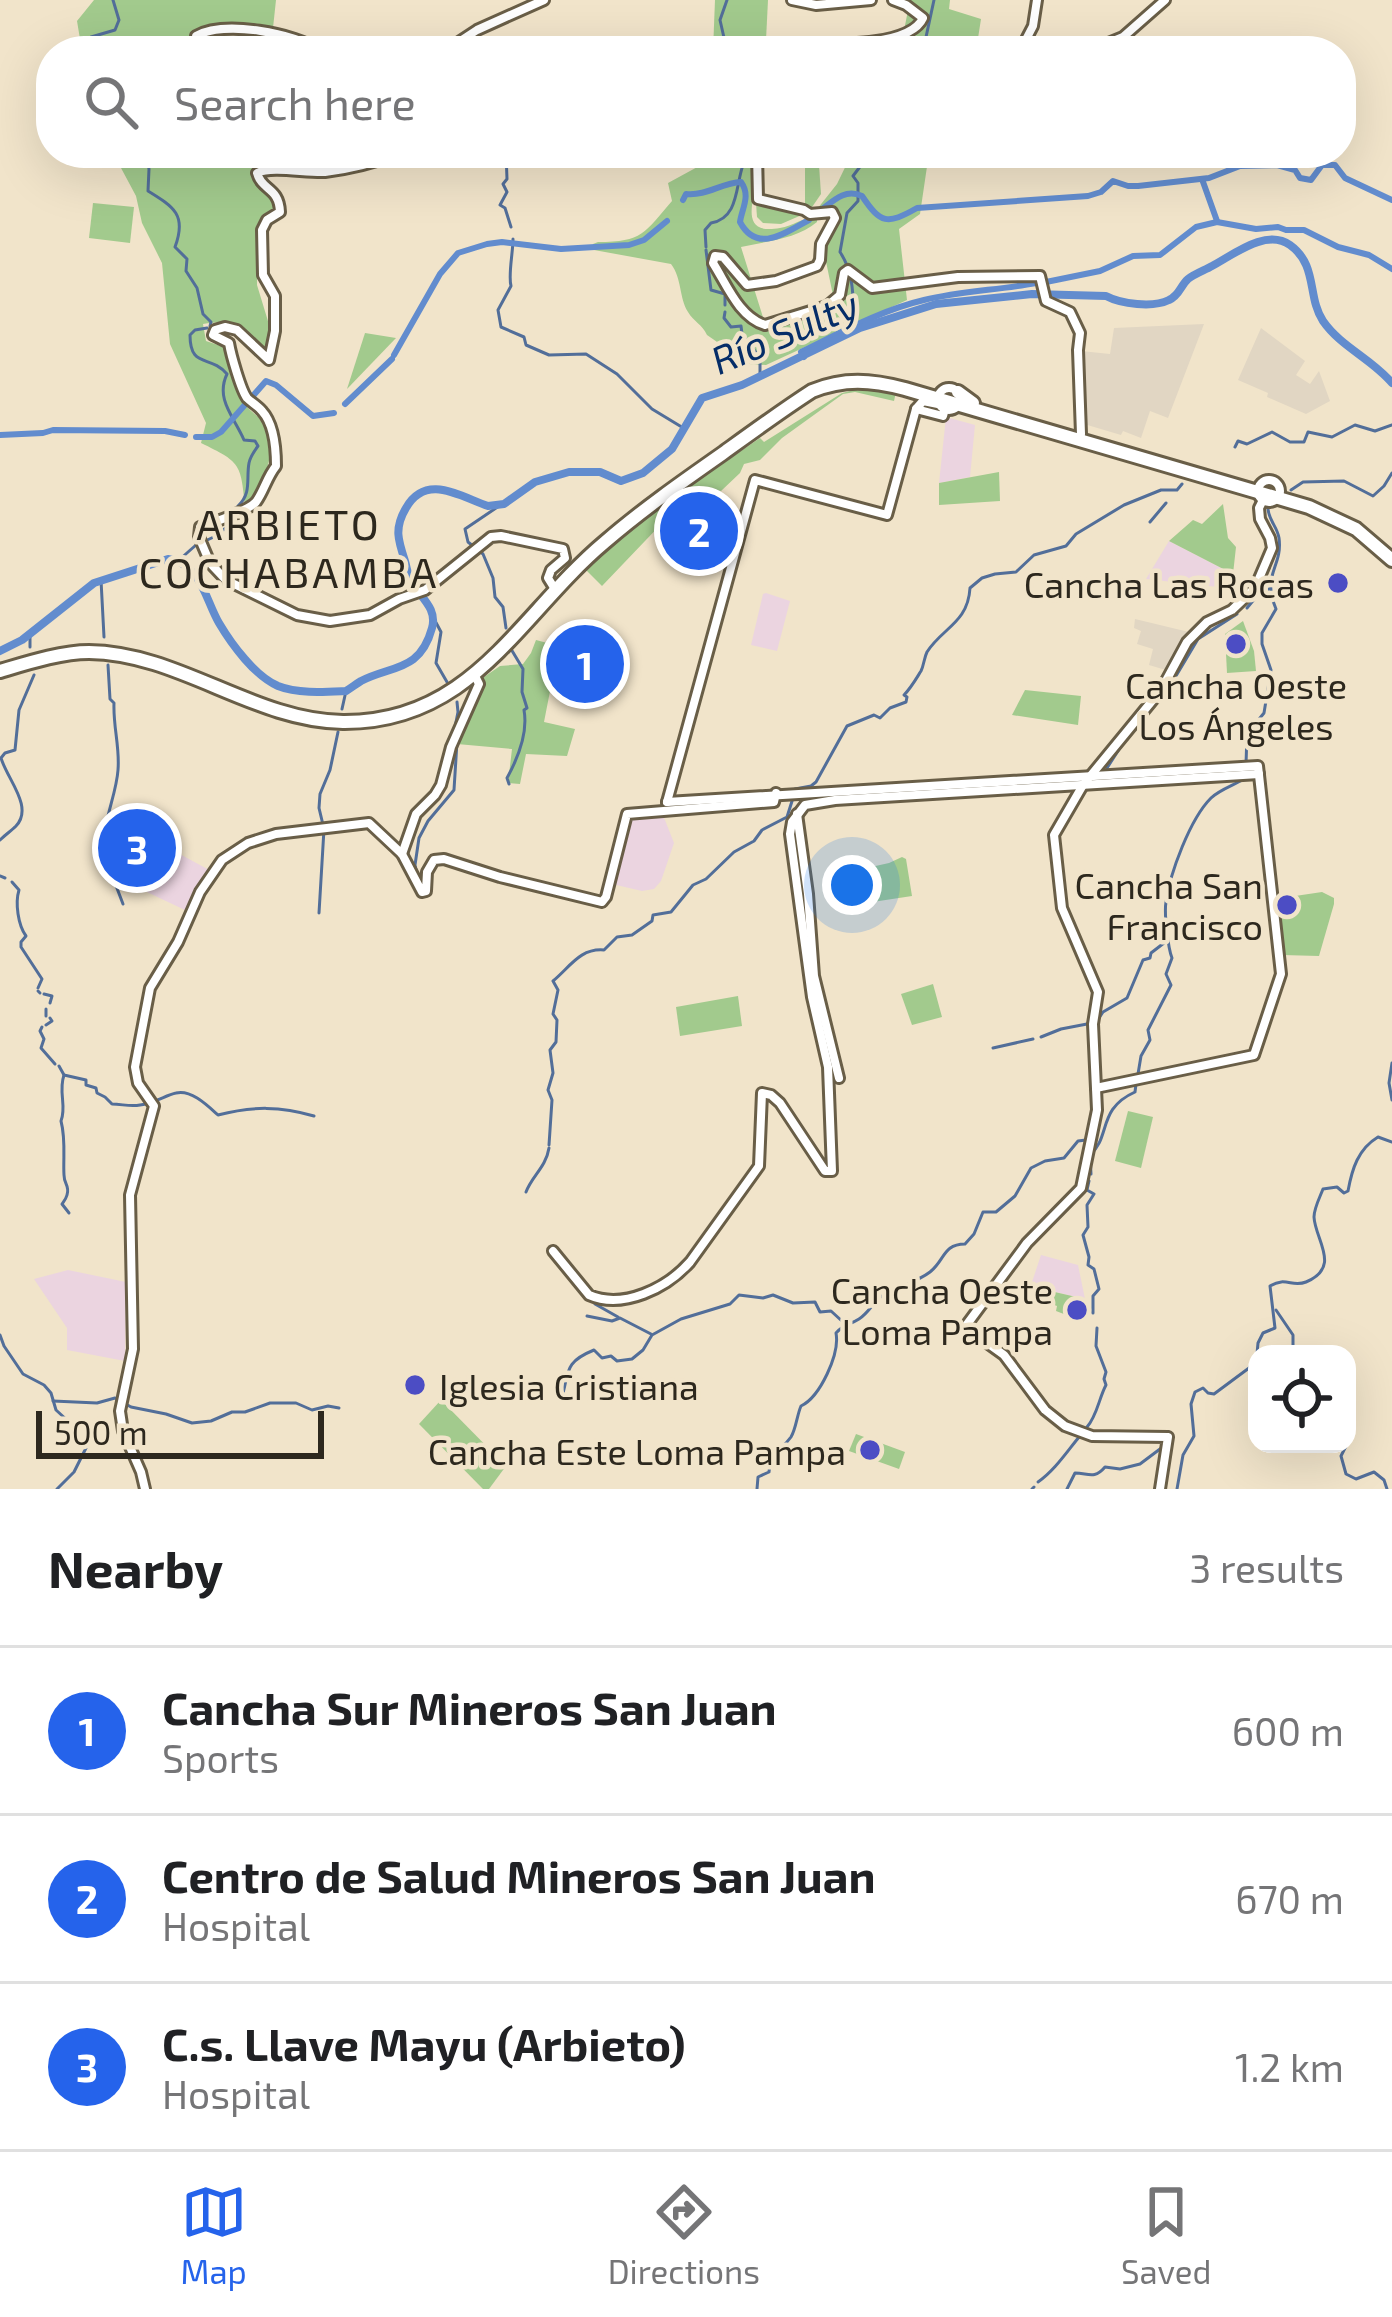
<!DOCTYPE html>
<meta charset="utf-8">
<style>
body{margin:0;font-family:"Exo 2",sans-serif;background:#f2f2f2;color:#202124}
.controls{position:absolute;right:36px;bottom:36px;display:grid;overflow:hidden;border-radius:24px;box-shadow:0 12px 48px #0002}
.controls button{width:108px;height:108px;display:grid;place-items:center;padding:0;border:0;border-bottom:3px solid #e0e0e0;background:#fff;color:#202124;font:60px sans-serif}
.scale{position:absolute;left:36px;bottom:30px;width:288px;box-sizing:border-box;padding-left:12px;border:6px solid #2d281e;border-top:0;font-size:33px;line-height:42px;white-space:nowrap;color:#2d281e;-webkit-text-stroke:9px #f1e4ca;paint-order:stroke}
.you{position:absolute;left:852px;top:885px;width:42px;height:42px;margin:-30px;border:9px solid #fff;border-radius:50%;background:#1a73e8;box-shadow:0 0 0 18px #1a73e833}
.badge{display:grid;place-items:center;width:78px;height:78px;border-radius:50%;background:#2563eb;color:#fff;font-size:39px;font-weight:700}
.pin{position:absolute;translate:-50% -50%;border:6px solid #fff;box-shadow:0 3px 12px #0006}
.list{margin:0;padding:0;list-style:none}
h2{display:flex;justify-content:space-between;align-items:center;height:156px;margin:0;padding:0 48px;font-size:51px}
h2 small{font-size:39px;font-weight:400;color:#757577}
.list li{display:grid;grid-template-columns:78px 1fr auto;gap:36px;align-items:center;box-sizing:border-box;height:168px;padding:0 48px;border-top:3px solid #e0e0e0}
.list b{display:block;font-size:45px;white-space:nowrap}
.list p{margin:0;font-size:39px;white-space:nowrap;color:#757577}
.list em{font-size:39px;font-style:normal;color:#757577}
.icon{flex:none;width:66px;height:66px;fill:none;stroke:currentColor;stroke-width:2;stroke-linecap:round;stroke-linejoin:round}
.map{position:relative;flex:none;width:1392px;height:1489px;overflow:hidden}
.search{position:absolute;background:#fff;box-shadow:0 12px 48px #0002;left:36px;right:36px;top:36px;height:132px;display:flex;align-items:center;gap:30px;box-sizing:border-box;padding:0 42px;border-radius:48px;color:#757577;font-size:45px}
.sheet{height:660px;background:#fff}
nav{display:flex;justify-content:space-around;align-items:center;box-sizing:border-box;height:168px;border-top:3px solid #e0e0e0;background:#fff;font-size:33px;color:#757577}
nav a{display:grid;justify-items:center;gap:6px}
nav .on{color:#2563eb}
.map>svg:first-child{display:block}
</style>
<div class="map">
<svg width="1392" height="1489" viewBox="0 0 1392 1489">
<rect width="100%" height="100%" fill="#f1e4ca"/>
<g fill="#e1d6c3">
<path d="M1204,324L1168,418L1150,411L1141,438L1123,431L1121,435L1084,424L1081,351L1110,354L1114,328Z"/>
<path d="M1261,328L1305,361L1296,375L1310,384L1319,371L1330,401L1306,414L1267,397L1268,393L1238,380Z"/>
<path d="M1135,619L1193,633L1169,671L1149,665L1153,649L1137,644L1141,631L1134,628Z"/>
</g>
<g fill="#ebd4e0">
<path d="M946,417L975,425L970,477L939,483Z"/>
<path d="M706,508L739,517L733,539L727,542L679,528Z"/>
<path d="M1169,541L1231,573L1227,588L1146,579Z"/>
<path d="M766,593L790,601L777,651L751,645L763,594Z"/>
<path d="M663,815L674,843L661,881L654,889L642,891L612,884L628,821L632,817Z"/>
<path d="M152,839L211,871L187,911L130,884L138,861Z"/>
<path d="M1041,1255L1078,1265L1085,1299L1047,1290L1042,1300L1028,1294Z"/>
<path d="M68,1270L126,1282L125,1361L67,1350V1328L34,1279Z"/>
</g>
<g fill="#a2ca8d">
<path d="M94,0H276L273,28L228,24L192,33V45L206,51H82L77,21Z"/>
<path d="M715,0H768L766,40L752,51H713Z"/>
<path d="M910,0H950L949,9L981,19L976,51H946L934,47L931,51H900Z"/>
<path d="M113,153H258L252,176C260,188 271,195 278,209L265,216L257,231V285L271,331L267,349C241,330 238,318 203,324L206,341L224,347C227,360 232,369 237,382C238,383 241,399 242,400C246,409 256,413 261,421C281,448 265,484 245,506C241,463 240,462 201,443L206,423L170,344L162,263L142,223L136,196Z"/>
<path d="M715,153H755C755,166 757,180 754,193C750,214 747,234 780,228C793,226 803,217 817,217V222C797,239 767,241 741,247L766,327L835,305L823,247L836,215L814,213L837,184L852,153H929L920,214L899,229L907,300L766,365L749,364L707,335C702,324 694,322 688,312C679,298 682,278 671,264L594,250L593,244L598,242C643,242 644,233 672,201L668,183L712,159Z"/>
<path d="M819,165L821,194L810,210L805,206V167Z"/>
<path d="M93,203L134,207L130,243L89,238Z"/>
<path d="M756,203L804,214L781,224L763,223L757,217Z"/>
<path d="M365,333L396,338L347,389Z"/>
<path d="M862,388L896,392L894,401L855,392L843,394L782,438L760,460L744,464L740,473L721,491L710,489L700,502L706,508L679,528L666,519L602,586L584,568L620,533L760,438L764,442L842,393Z"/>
<path d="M999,472L1000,501L939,505V483Z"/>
<path d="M1223,504L1228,538L1236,547L1233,574L1169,541L1193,520L1202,524Z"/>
<path d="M1243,621L1254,651L1256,671L1227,673L1225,634Z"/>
<path d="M536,640L596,656L588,689L552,681L544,722L575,729L567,756L526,754L520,784L508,783L512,749L457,744L484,677L500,666L523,664L531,653Z"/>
<path d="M1025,690L1081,696L1078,725L1012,715Z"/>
<path d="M902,857L906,859L912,896L866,903L859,901L853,871L889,863Z"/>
<path d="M1322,892L1334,898V904L1319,956L1282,955L1275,899Z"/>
<path d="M933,984L942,1017L912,1025L901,994Z"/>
<path d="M738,996L742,1026L680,1036L676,1007Z"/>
<path d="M1128,1111L1153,1117L1141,1168L1115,1161Z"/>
<path d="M1046,1290L1085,1299L1082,1321L1056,1311L1057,1306L1042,1300Z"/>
<path d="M441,1400L506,1466L489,1489H483L419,1424Z"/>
<path d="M856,1434L905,1452L899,1469L849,1451Z"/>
</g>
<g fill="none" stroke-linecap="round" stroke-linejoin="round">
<g stroke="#526e99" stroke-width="3">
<path d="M96,51L91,37L115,30L119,20L113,0"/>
<path d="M727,51L720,20L727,0"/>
<path d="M923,51L934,0"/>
<path d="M146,153L149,169L148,191C174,207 187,215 175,247L187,259L186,271L197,288L203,314L211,322L210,326"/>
<path d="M506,153L507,179L503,184L507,192L500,205L505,208L511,227"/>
<path d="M513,239C513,253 508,275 511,286L498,310L501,327L524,337L526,345L549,355L586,354L617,374L652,409L685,429"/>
<path d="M706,247L705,230L711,223C740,218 735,184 744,162L741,153"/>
<path d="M706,250L711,290L725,294V305"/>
<path d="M725,312L724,318L731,327L741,326L742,334L760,358V376"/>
<path d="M854,320C853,296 854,273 840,252L847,213L858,201V183L853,176L862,164L865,153"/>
<path d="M207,328L195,330L190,335C190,369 210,354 227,374C215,399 234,417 244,440L255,441L258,446C255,450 250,457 249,463C246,479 252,493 238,506"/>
<path d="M1235,447L1238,441L1247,444L1272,432L1290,442H1304L1308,432L1332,437L1355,425L1375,431L1392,425"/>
<path d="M1291,490L1303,482L1344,481L1373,496L1384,486L1392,473"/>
<path d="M1150,522L1166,503"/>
<path d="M205,541L216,536L233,522"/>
<path d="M473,546L468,542L465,529L499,506"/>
<path d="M478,550L483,554L493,578L495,597L503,607L506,628"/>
<path d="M179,560L196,545"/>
<path d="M101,580L104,637"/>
<path d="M1247,608L1261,591L1269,589"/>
<path d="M432,615L441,632L436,663L447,682"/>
<path d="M30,647V634"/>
<path d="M342,709L346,691"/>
<path d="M454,732L458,712L457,702"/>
<path d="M1131,732L1167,691L1198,639L1237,614"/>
<path d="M1246,764L1247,734L1264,713L1271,670L1262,644V633L1276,609C1261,574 1283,567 1279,538C1277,526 1269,521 1268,509"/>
<path d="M1107,768L1125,740"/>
<path d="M509,784L507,778C518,758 528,732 524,710L527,708L522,692L523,669L511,649"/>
<path d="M795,789L811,786L816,782L847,726L874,715L880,718L890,708L906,702L907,697L904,695C911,688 916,679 921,671C924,665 924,658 927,652C942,628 968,623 970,588L982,578L995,574L1016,572L1034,555L1066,546L1076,534L1124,505L1161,490H1177L1182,484"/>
<path d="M0,840C5,835 11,831 16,826C34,807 7,779 1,758L5,753L15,750L19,710L34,675"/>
<path d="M106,857C99,827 116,799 118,770C120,747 113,727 114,703L110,699L108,665"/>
<path d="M107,862L123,904"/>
<path d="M417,874L415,865L419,838L428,821L454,790L457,742"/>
<path d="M0,876L5,878"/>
<path d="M12,882L19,890C15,903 18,925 26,936L21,942V947L42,979L38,988"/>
<path d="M319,913L324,829L319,808L320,794L330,770L338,732"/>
<path d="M38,991L40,993"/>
<path d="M44,994L52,996L50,1003"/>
<path d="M46,1016V1009"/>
<path d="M1097,1021L1103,1012L1127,998L1143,960L1150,958L1151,953L1164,943"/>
<path d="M46,1025L52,1021L50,1018"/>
<path d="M42,1027L40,1031L44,1039L41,1048L55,1064"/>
<path d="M1041,1037L1061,1029L1087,1024"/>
<path d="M993,1048L1033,1039"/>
<path d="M1392,1063L1389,1083L1392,1100"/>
<path d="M59,1066L64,1075L86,1080V1085L96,1088L97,1093L105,1097L112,1104C122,1104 130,1107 140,1105C155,1103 166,1095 176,1093C191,1089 208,1106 218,1115C252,1106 281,1106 314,1116"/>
<path d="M1138,1074L1141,1056L1150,1040L1148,1030L1171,985L1166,974L1172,958C1168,948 1164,913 1166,902C1170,873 1190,819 1211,798C1219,790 1234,785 1244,779"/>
<path d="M64,1075C58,1092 67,1106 61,1121C66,1140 63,1157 64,1175C64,1185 70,1185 67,1195C66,1199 64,1201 62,1204L69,1213"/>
<path d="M549,1145L552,1100L548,1090L553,1073L550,1050L556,1042L557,1020L553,1014L558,990L553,981C570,967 580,948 604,950L617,937L632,935L652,921L653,915L671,912L693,885L706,879L734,852L754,841L762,830L787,817L793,798"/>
<path d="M1091,1174L1090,1155C1111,1137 1097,1109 1135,1092L1136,1084"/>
<path d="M1089,1181L1087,1190L1094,1194L1087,1205L1088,1227L1083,1235L1089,1257L1088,1265L1094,1269L1099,1289L1093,1296V1313"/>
<path d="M526,1192C532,1176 546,1167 549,1148"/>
<path d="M595,1304L618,1317"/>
<path d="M1276,1310L1293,1335V1354"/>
<path d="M587,1316L612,1321L620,1318L651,1334"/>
<path d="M0,1335L4,1346L23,1374L44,1385L51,1393L56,1410L68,1421L86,1448L74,1472L57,1489"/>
<path d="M1257,1354L1258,1343L1263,1333L1275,1328L1270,1286C1286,1276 1292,1288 1306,1282C1342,1267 1315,1240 1314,1217C1314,1208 1320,1197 1323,1189L1337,1187L1344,1193L1348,1191C1352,1169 1358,1149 1378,1137L1392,1142"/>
<path d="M561,1400C570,1373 562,1363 594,1350L602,1358L611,1356L617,1361L632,1359L643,1350L652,1335L681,1319L730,1304L739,1295L763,1298L773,1295L793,1303L815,1302L820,1312L831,1311L843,1322"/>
<path d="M53,1401L97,1403L115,1398L131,1407L166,1414L192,1423L211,1421L232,1412H245L270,1403H296L312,1410L328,1406L339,1408"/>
<path d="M1087,1427C1097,1416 1099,1398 1106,1385L1104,1379L1106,1372L1096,1346L1097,1328"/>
<path d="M1347,1444L1341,1456L1346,1474L1356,1479L1374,1472L1384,1480L1387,1489"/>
<path d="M1038,1482C1054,1471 1066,1453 1079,1437"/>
<path d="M757,1489L758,1477L769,1472C772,1443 779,1455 791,1437C796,1429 797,1415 801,1406C820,1397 840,1354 836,1333C845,1323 848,1326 859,1319C867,1314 872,1305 879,1298C889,1290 916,1283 930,1272C945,1260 943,1244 965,1244L974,1234L983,1212H996L1015,1196L1031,1168L1045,1161L1064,1158L1078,1141L1086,1140"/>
<path d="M1032,1489L1034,1487"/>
<path d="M1067,1489L1075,1473C1088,1473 1094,1480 1105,1467L1120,1469L1140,1464L1164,1446"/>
<path d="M1177,1489L1183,1455L1194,1436L1191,1404L1195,1392L1203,1388L1208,1393L1214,1394L1249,1368L1257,1356"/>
</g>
<g stroke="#628cce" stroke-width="6">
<path d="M1202,179L1217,221"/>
<path d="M683,200L686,194C707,196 721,183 741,182C751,196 742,208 740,222C757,254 785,233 809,220"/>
<path d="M820,211C833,201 845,188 862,196C881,224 887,225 917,208L1088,196L1101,192L1113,181L1128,186H1138L1209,178L1240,166L1277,165L1295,170L1300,178L1311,180L1322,165H1335L1345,178L1392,200"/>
<path d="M1046,282L1100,271L1133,256L1160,255L1196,227L1217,222L1256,229L1278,227L1286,230H1304L1338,247L1369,255L1392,269"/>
<path d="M394,355L440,274L458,253L487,244L502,242L561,249L629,245L644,240L667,221"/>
<path d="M804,357L801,352C840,333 881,310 924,300C961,291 999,290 1036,283"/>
<path d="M345,404L392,359"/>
<path d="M0,435L43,433L53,430L165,431L185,435"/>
<path d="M196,437H212L221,432L266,381L276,385L313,416L334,413"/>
</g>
<path stroke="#628cce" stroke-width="8" d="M0,651L22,640L94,583L168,559C201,563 205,599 219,623C232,645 255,676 278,686C298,694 325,692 346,691C351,688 356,684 361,681C392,665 420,672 432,628C438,607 418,596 410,579C407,572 407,568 405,561C398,540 394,528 406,508C426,473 459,496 488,506L504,504L535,482L569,472H600L621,481L643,473L672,449L702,398L742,385L860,328L936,304L1032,294L1106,296C1121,304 1153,308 1169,300C1180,295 1180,286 1188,279C1194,274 1205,270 1212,266C1233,255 1266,228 1290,245C1318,265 1307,297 1323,321C1341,347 1372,359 1392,383"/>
<defs>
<g id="tertiary">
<path d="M792,0L816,5L871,0"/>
<path d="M231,51L199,43L196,41V36C224,20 295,33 321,51"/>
<path d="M445,51L477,30L544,0"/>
<path d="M756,51C772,38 784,45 803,44C833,44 910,47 923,18L906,5L893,0"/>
<path d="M1020,51L1033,26L1037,0"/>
<path d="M1089,51L1123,37L1165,0"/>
<path d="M402,153C377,162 351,169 325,172C305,173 272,166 257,173C262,191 279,187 280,212L267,220L262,230L263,275L275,296V331L269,360L237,330L225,327L215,330L213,335L229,343C231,355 241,390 247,398C251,402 258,406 262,411C274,424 276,448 276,466C267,477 264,491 256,502C248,511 212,523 200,527L199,537L210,563L226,580L297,615L330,621L370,615L399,599L425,590L491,537L501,536L563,549L565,558L551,570L548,578L553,586"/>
<path d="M757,153L758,199L804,210L810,214L832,212L835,218L821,244L820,260L817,266L776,281L747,285L723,257L715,256L713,263C727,285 739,317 765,325L827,306L840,295L844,273L848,270L872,288L958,277L1040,276L1046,301L1070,312L1080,333L1078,350L1081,434"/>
<circle cx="949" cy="399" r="11"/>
<path d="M916,409L943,416L945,409"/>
<circle cx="1269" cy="491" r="11"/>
<path d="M667,802L1258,766L1281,974L1254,1055L1096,1088"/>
<path d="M667,802L755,480L887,515L916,409L923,401L938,404"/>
<path d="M797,814L808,894L814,976L839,1078"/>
<path d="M402,854L416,814L435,795L441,785L451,747L479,684L475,676"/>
<path d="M553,1251L589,1295C623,1310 667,1288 690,1262L759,1166L762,1093L771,1095L780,1103L825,1171H832L828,1067L812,997L790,834L792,822L805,805L835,800L1259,774"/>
<path d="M145,1489L141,1472L123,1431L120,1411L133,1349L130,1195L154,1106L138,1083L135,1067L150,988L178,942L200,892L222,860L248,843L276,834L369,823L402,854L422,892L426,891L427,872L434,860L444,859L500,877L602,902L606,897L627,814L774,802L776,793"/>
<path d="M1160,1489L1168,1437L1092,1436L1065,1426L1045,1410L1004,1355L965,1327L1027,1243L1081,1188L1097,1110L1093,1024L1098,992L1062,908L1054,835L1083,785L1161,690L1187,642L1207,622L1232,610L1255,588L1272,548L1270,538L1260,519L1259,508L1263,500"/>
</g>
<g id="trunk">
<path d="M958,392L973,403"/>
<path d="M0,671C27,663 61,652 89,652C179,653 254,721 343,722C473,723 519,614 605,542C642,510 682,482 722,454C751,433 781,411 812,391C844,378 871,380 905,389L1309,507L1356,529L1392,560"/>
</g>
</defs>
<use href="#tertiary" stroke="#695e47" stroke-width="14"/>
<use href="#trunk" stroke="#695e47" stroke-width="18"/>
<use href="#tertiary" stroke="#fff" stroke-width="8"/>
<use href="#trunk" stroke="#fff" stroke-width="12"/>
</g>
<g fill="#4c4dc4" stroke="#f1e4ca" stroke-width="4.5">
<circle cx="1338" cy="583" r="12"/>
<circle cx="1236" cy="644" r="12"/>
<circle cx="1287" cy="905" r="12"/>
<circle cx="1077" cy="1310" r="12"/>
<circle cx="415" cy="1385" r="12"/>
<circle cx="870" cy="1450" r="12"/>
</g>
<g text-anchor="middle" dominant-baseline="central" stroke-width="9" stroke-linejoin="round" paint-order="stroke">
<g font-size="36" fill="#2d281e" stroke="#f1e4ca" text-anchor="end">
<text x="1314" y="583">Cancha Las Rocas</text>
<text x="1236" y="684" text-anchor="middle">Cancha Oeste<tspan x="1236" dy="41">Los Ángeles</tspan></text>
<text x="1263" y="884">Cancha San<tspan x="1263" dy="41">Francisco</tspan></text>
<text x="1053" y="1289">Cancha Oeste<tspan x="1053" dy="41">Loma Pampa</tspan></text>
<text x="439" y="1385" text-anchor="start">Iglesia Cristiana</text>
<text x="846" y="1450">Cancha Este Loma Pampa</text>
</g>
<g font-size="39" font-style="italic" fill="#052d68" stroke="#f1e4ca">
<text transform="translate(784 331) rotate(-23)">Río Sulty</text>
</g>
<g font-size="42" letter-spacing="3" fill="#2d281e" stroke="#f1e4ca">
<text x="289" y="523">ARBIETO<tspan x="289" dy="48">COCHABAMBA</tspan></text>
</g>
</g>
</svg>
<div class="controls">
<button><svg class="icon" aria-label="locate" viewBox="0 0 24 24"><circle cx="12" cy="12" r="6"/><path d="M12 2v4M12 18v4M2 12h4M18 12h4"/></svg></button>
</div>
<div class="scale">500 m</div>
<div class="you"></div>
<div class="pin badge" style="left:585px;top:664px">1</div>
<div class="pin badge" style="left:699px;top:531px">2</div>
<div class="pin badge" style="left:137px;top:848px">3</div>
<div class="search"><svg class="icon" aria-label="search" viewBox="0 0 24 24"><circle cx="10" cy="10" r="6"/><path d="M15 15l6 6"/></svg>Search here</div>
</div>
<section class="sheet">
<h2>Nearby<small>3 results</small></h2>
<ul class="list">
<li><span class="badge">1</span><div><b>Cancha Sur Mineros San Juan</b><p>Sports</p></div><em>600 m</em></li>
<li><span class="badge">2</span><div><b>Centro de Salud Mineros San Juan</b><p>Hospital</p></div><em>670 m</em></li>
<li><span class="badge">3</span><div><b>C.s. Llave Mayu (Arbieto)</b><p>Hospital</p></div><em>1.2 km</em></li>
</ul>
</section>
<nav>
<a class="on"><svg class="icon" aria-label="map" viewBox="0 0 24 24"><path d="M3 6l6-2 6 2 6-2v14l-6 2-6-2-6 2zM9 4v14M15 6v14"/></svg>Map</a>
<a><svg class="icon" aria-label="directions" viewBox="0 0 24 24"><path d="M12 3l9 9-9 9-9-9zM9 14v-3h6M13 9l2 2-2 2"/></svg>Directions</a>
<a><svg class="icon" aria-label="saved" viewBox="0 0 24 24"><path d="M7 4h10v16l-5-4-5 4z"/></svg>Saved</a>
</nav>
